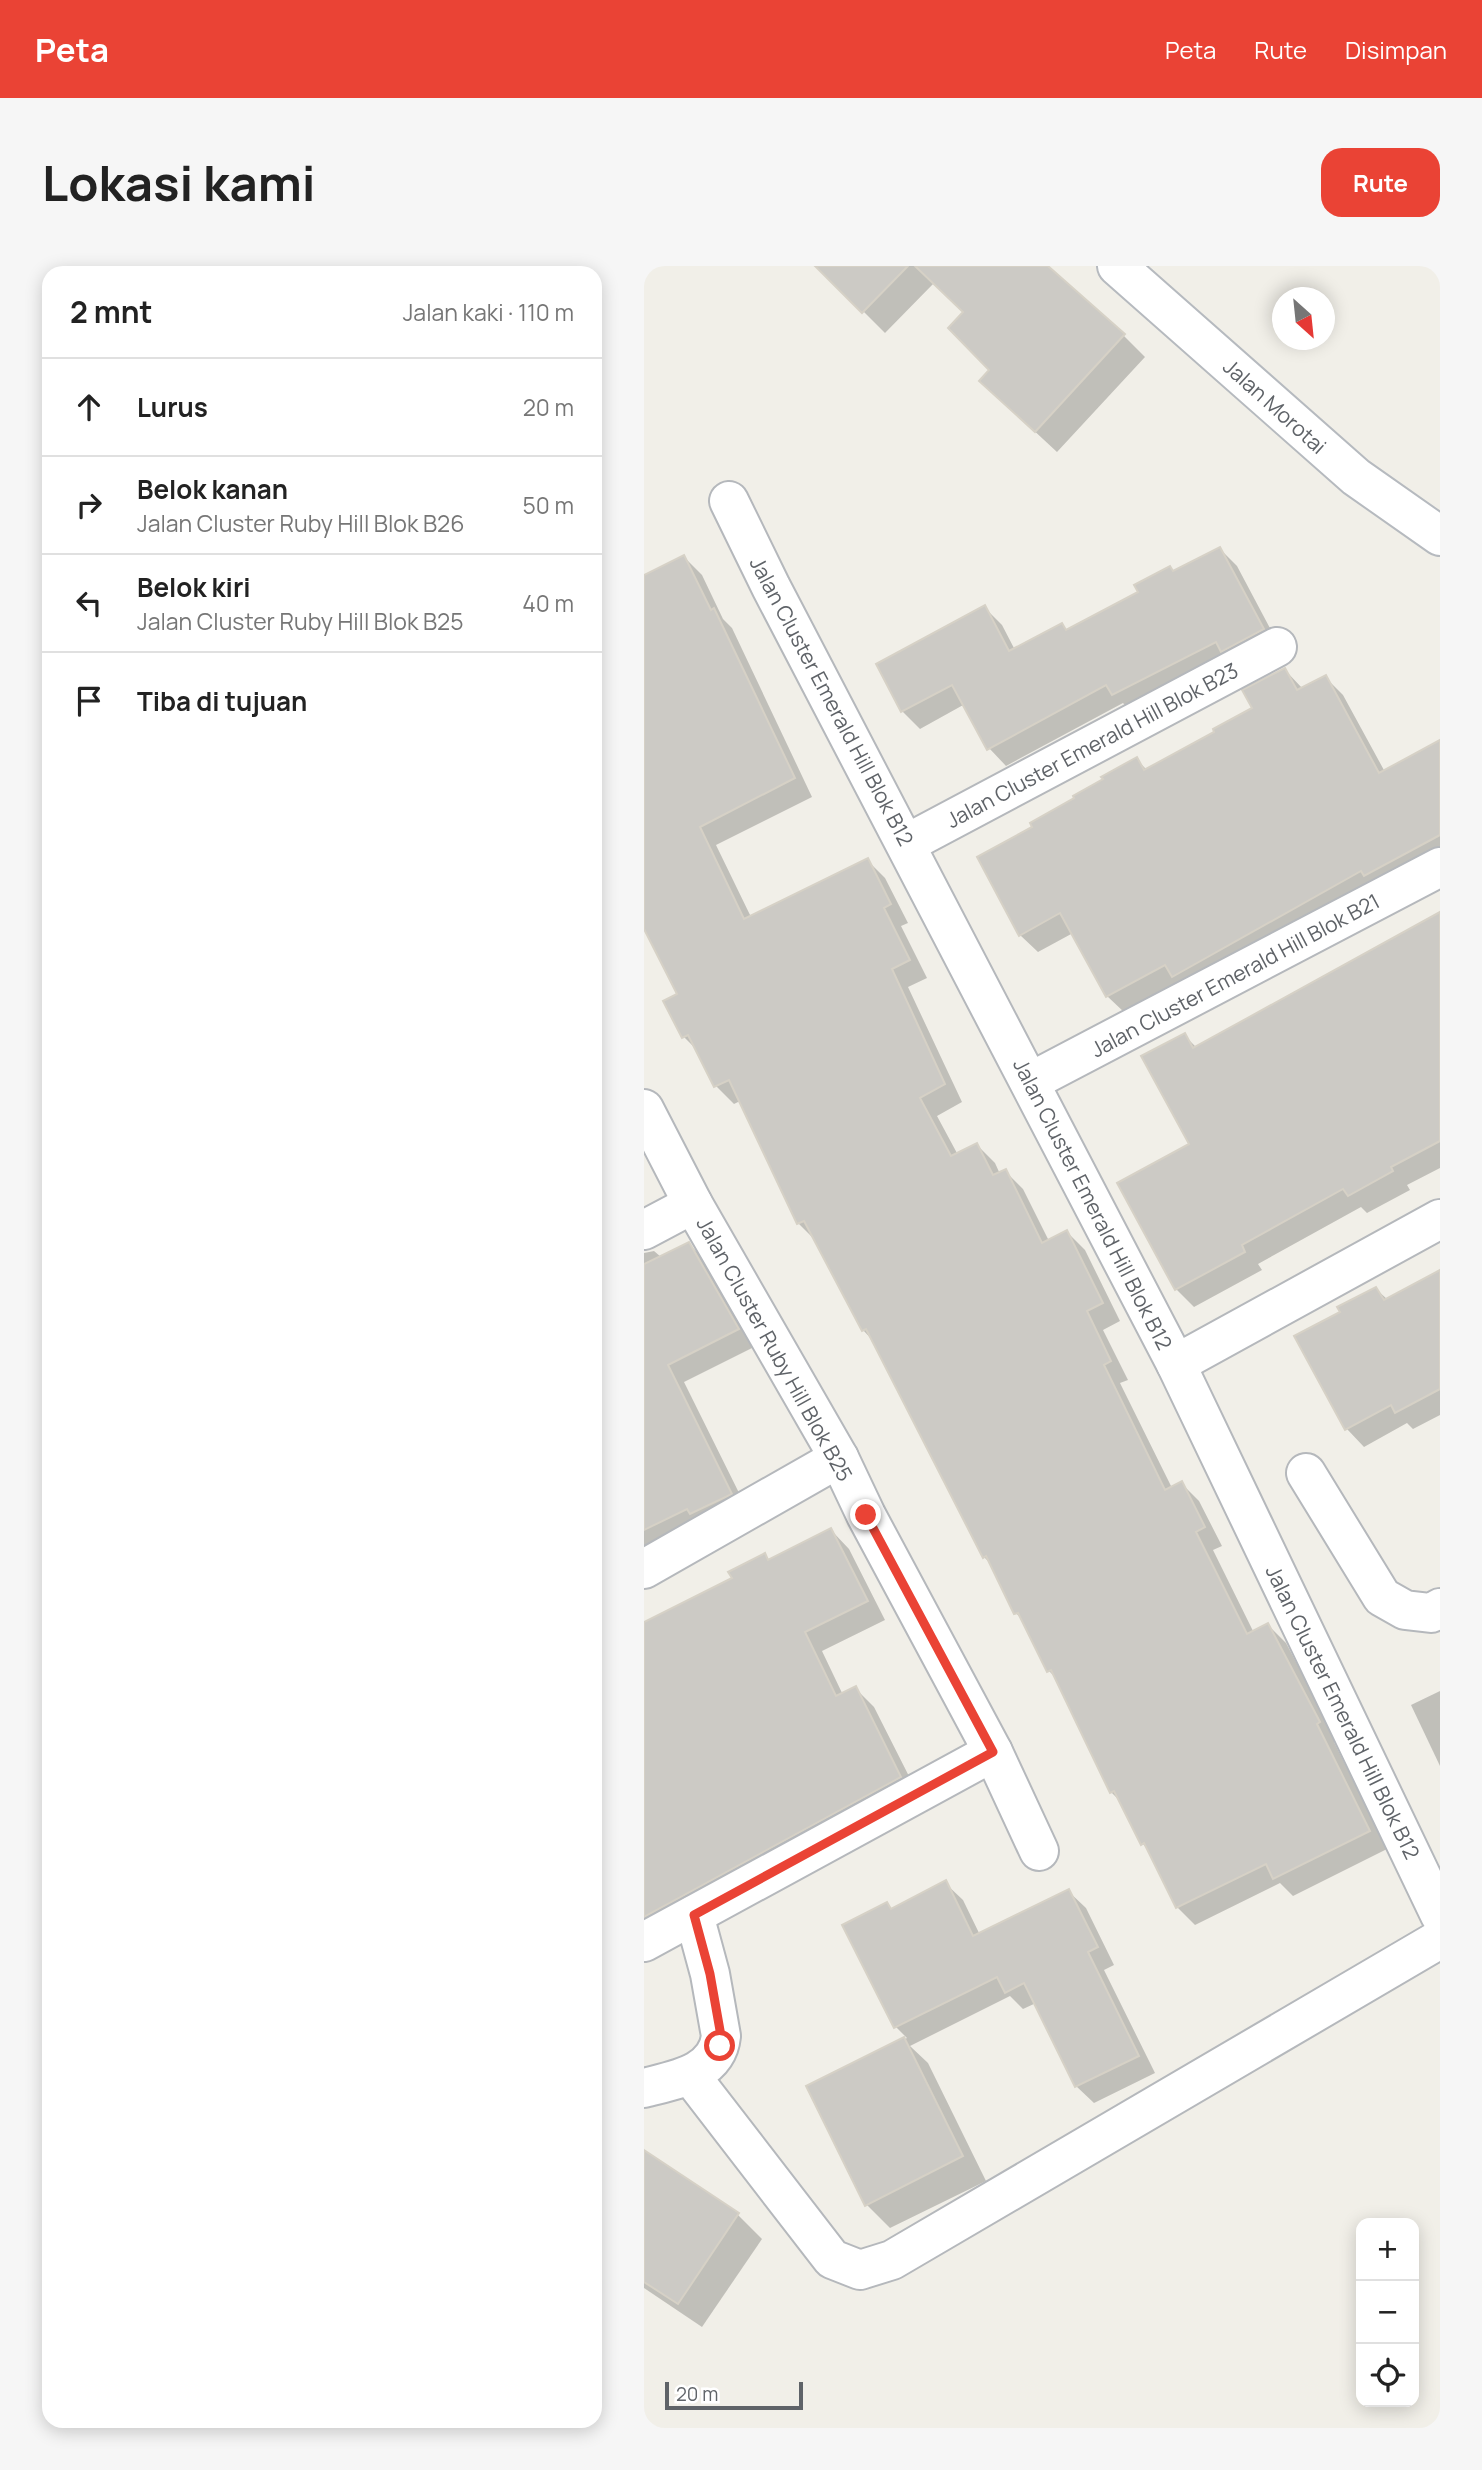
<!DOCTYPE html>
<html lang="id">
<meta charset="utf-8">
<style>
body{margin:0;font-family:Manrope,sans-serif;background:#f6f6f6;color:#222}
.controls{position:absolute;right:21px;bottom:21px;display:grid;overflow:hidden;border-radius:14px;box-shadow:0 4px 18px #0003}
.controls button{width:63px;height:63px;display:grid;place-items:center;padding:0;border:0;border-bottom:2px solid #e0e0e0;background:#fff;color:#222;font:35px sans-serif}
.compass{position:absolute;left:628px;top:21px;width:63px;height:63px;border-radius:50%;background:#fff;box-shadow:0 4px 18px #0003;rotate:153deg}
.scale{position:absolute;left:21px;bottom:18px;width:138px;box-sizing:border-box;padding-left:7px;border:4px solid #5f6368;border-top:0;font-size:19px;line-height:24px;white-space:nowrap;color:#5f6368;-webkit-text-stroke:5px #fff;paint-order:stroke}
.stop{position:absolute;width:21px;height:21px;margin:-16px;border:5px solid #ea4335;border-radius:50%;background:#fff}
.stop.end{background:#ea4335;border-color:#fff;box-shadow:0 2px 7px #0008}
.list{margin:0;padding:0;list-style:none}
h2{display:flex;justify-content:space-between;align-items:center;height:91px;margin:0;padding:0 28px;font-size:30px}
h2 small{font-size:23px;font-weight:400;color:#767676}
.list li{display:grid;grid-template-columns:46px 1fr auto;gap:21px;align-items:center;box-sizing:border-box;height:98px;padding:0 28px;border-top:2px solid #e0e0e0}
.list b{display:block;font-size:26px;white-space:nowrap}
.list p{margin:0;font-size:23px;white-space:nowrap;color:#767676}
.list em{font-size:23px;font-style:normal;color:#767676}
.icon{flex:none;width:38px;height:38px;fill:none;stroke:currentColor;stroke-width:2;stroke-linecap:round;stroke-linejoin:round}
.map{position:relative;flex:none;width:796px;height:2162px;overflow:hidden;border-radius:21px}
header{display:flex;align-items:center;gap:42px;box-sizing:border-box;height:98px;padding:0 35px;background:#ea4335;color:#fff}
header strong{font-size:33px}
nav{display:flex;gap:38px;margin-inline-start:auto;font-size:24px}
.intro{display:flex;align-items:center;justify-content:space-between;box-sizing:border-box;height:168px;padding:0 42px}
h1{margin:0;font-size:49px}
.button{padding:18px 32px;border-radius:21px;background:#ea4335;color:#fff;font-size:24px;font-weight:700}
main{display:flex;gap:42px;padding:0 42px}
aside{flex:1;background:#fff;border-radius:21px;box-shadow:0 4px 18px #0003}
.map>svg:first-child{display:block}
</style>
<header>
<strong>Peta</strong>
<nav><a>Peta</a><a>Rute</a><a>Disimpan</a></nav>
</header>
<div class="intro"><h1>Lokasi kami</h1><a class="button">Rute</a></div>
<main>
<aside>
<h2>2 mnt<small>Jalan kaki · 110 m</small></h2>
<ul class="list">
<li><svg class="icon" aria-label="ahead" viewBox="0 0 24 24"><path d="M12 20V5M6 11l6-6 6 6"/></svg><div><b>Lurus</b></div><em>20 m</em></li>
<li><svg class="icon" aria-label="right" viewBox="0 0 24 24"><path d="M7 20v-9h11M14 6l5 5-5 5"/></svg><div><b>Belok kanan</b><p>Jalan Cluster Ruby Hill Blok B26</p></div><em>50 m</em></li>
<li><svg class="icon" aria-label="left" viewBox="0 0 24 24"><path d="M17 20v-9H6M10 6l-5 5 5 5"/></svg><div><b>Belok kiri</b><p>Jalan Cluster Ruby Hill Blok B25</p></div><em>40 m</em></li>
<li><svg class="icon" aria-label="arrive" viewBox="0 0 24 24"><path d="M6 21V4h12l-3 4 3 4H6"/></svg><div><b>Tiba di tujuan</b></div></li>
</ul>
</aside>
<div class="map">
<svg width="796" height="2162" viewBox="0 0 796 2162">
<rect width="100%" height="100%" fill="#f1efe8"/>
<g fill="#0003">
<path d="M188,0H394L479,69L501,91L413,186L359,136L322,47L290,17L241,67L181,7Z"/>
<path d="M576,283L593,300L636,381L486,445L479,437L362,500L345,482L321,438L276,463L258,445L234,399L340,341L358,359L371,384L418,359L424,365Z"/>
<path d="M40,291L58,309L79,353L88,362L168,531L72,579L107,651L223,594L241,612L264,657L257,660L283,712L264,721L318,836L293,850L314,889L333,879L351,897L356,908L361,905L379,923L405,975L423,966L441,984L476,1055L459,1064L484,1114L476,1117L528,1222L537,1217L555,1235L578,1280L569,1284L610,1367L624,1359L642,1377L693,1474L690,1476L743,1583L649,1630L636,1617L551,1659L533,1641L505,1585L499,1578L477,1536L467,1526L413,1413L405,1405L380,1356L372,1347L347,1298L340,1291L231,1077L219,1064L173,976L154,957L96,835L90,838L72,820L55,786L40,771L35,729L0,660V311Z"/>
<path d="M641,404L659,423L681,411L699,429L741,506L786,482L796,491V596L481,747L463,730L429,667L394,686L376,669L391,562L492,493L503,504L573,467L610,442Z"/>
<path d="M791,651L796,655V902L763,919L766,924L723,947L717,941L614,998L618,1004L550,1041L532,1023L548,878L540,769L553,782Z"/>
<path d="M45,978L62,995L112,1080L40,1116L104,1245L0,1297V987L10,985L17,991Z"/>
<path d="M796,1006V1149L769,1163L763,1157L720,1181L703,1163L652,1071L698,1047L732,1023L744,1034Z"/>
<path d="M187,1264L205,1283L241,1354L178,1385L199,1429L212,1423L230,1441L275,1530L0,1682V1370L90,1313L121,1289L126,1295Z"/>
<path d="M796,1425V1500L767,1439Z"/>
<path d="M301,1617L319,1634L336,1669L424,1625L442,1642L470,1699L460,1704L511,1807L450,1837L432,1820L392,1737L379,1743L366,1730L266,1780L284,1797L342,1915L246,1962L223,1939L164,1821L263,1772L252,1761L243,1638L249,1644Z"/>
<path d="M0,1886L94,1949L118,1973L58,2061L0,2022Z"/>
</g>
<g fill="#cccac5" stroke="#d6d1c6" stroke-width="2">
<path d="M171,0H264L218,47Z"/>
<path d="M271,0H404L481,68L391,166L335,115L345,104L304,62L319,46Z"/>
<path d="M576,281L620,363L577,386L572,376L468,429L462,419L343,484L308,419L257,446L232,398L341,339L365,385L418,357L422,364L494,326L490,319L526,300L529,305Z"/>
<path d="M40,289L67,344L70,342L151,512L56,561L100,653L224,592L247,638L240,642L266,694L248,703L301,818L276,832L307,890L333,877L349,909L362,903L398,977L423,964L459,1037L443,1045L467,1095L460,1099L521,1224L538,1215L561,1261L552,1266L603,1368L624,1357L676,1456L673,1458L726,1565L629,1613L622,1598L532,1642L500,1577L497,1579L470,1525L466,1527L407,1404L403,1406L374,1347L370,1348L342,1290L339,1292L222,1063L218,1065L160,955L153,958L85,814L70,821L44,769L38,772L19,735L33,728L0,663V309Z"/>
<path d="M641,402L653,424L682,409L735,507L796,474V569L720,610L717,605L528,711L521,699L462,731L416,647L375,670L333,591L388,561L386,557L430,532L429,530L459,513L457,511L493,491L500,504L570,466L569,463L608,442L598,424Z"/>
<path d="M796,646V875L747,901L749,905L704,930L699,923L598,979L601,986L531,1024L473,917L545,878L497,790L541,767L549,782Z"/>
<path d="M45,976L95,1063L24,1099L88,1228L46,1248L43,1243L0,1264V998Z"/>
<path d="M796,1004V1123L751,1147L747,1139L701,1164L650,1070L696,1046L693,1041L732,1021L740,1034Z"/>
<path d="M187,1262L224,1335L161,1366L192,1430L212,1420L257,1511L0,1651V1356L88,1312L84,1306L121,1287L124,1294Z"/>
<path d="M302,1614L329,1670L425,1623L454,1681L444,1686L495,1790L431,1821L380,1717L361,1727L353,1711L250,1762L198,1659L243,1636L247,1643Z"/>
<path d="M260,1771L319,1890L221,1940L162,1820Z"/>
<path d="M0,1884L95,1947L34,2038L0,2016Z"/>
</g>
<g fill="none" stroke-linecap="round" stroke-linejoin="round">
<defs>
<g id="street">
<path d="M85,235L127,321L532,1098L796,1649"/>
<path d="M262,578L633,381"/>
<path d="M386,816L796,601"/>
<path d="M0,843L49,938L195,1192L222,1249L349,1486L395,1585"/>
<path d="M0,964L49,938"/>
<path d="M532,1098L796,953"/>
<path d="M662,1207L738,1331L761,1344L787,1347L796,1342"/>
<path d="M0,1303L195,1192"/>
<path d="M0,1676L349,1486"/>
<path d="M46,1809L188,1993L216,2004L248,1994L796,1673"/>
<path d="M0,1822C30,1814 73,1808 77,1770L66,1708L50,1649"/>
</g>
<path id="secondary" d="M473,0L712,211L796,270"/>
</defs>
<use href="#street" stroke="#b5b8bc" stroke-width="42"/>
<use href="#secondary" stroke="#b6babf" stroke-width="42"/>
<use href="#street" stroke="#fff" stroke-width="38"/>
<use href="#secondary" stroke="#fff" stroke-width="38"/>
</g>
<g fill="none" stroke-linecap="round" stroke-linejoin="round">
<path stroke="#ea4335" stroke-width="9" d="M76,1780L77,1770L66,1708L50,1649L349,1486L222,1249"/>
</g>
<g text-anchor="middle" dominant-baseline="central" stroke-width="7" stroke-linejoin="round" paint-order="stroke">
<g font-size="21" fill="#5f6368" stroke="#fff">
<text transform="translate(631 140) rotate(42)">Jalan Morotai</text>
<text transform="translate(188 435) rotate(62)">Jalan Cluster Emerald Hill Blok B12</text>
<text transform="translate(448 479) rotate(-28)">Jalan Cluster Emerald Hill Blok B23</text>
<text transform="translate(591 709) rotate(-28)">Jalan Cluster Emerald Hill Blok B21</text>
<text transform="translate(449 938) rotate(63)">Jalan Cluster Emerald Hill Blok B12</text>
<text transform="translate(131 1083) rotate(61)">Jalan Cluster Ruby Hill Blok B25</text>
<text transform="translate(699 1446) rotate(64)">Jalan Cluster Emerald Hill Blok B12</text>
</g>
</g>
</svg>
<div class="controls">
<button>+</button>
<button>−</button>
<button><svg class="icon" aria-label="locate" viewBox="0 0 24 24"><circle cx="12" cy="12" r="6"/><path d="M12 2v4M12 18v4M2 12h4M18 12h4"/></svg></button>
</div>
<svg class="compass" viewBox="-18 -18 36 36"><path d="M0-13l5 13h-10z" fill="#e53935"/><path d="M0 13l5-13h-10z" fill="#767676"/></svg>
<div class="scale">20 m</div>
<div class="stop" style="left:76px;top:1780px"></div>
<div class="stop end" style="left:222px;top:1249px"></div>
</div>
</main>
